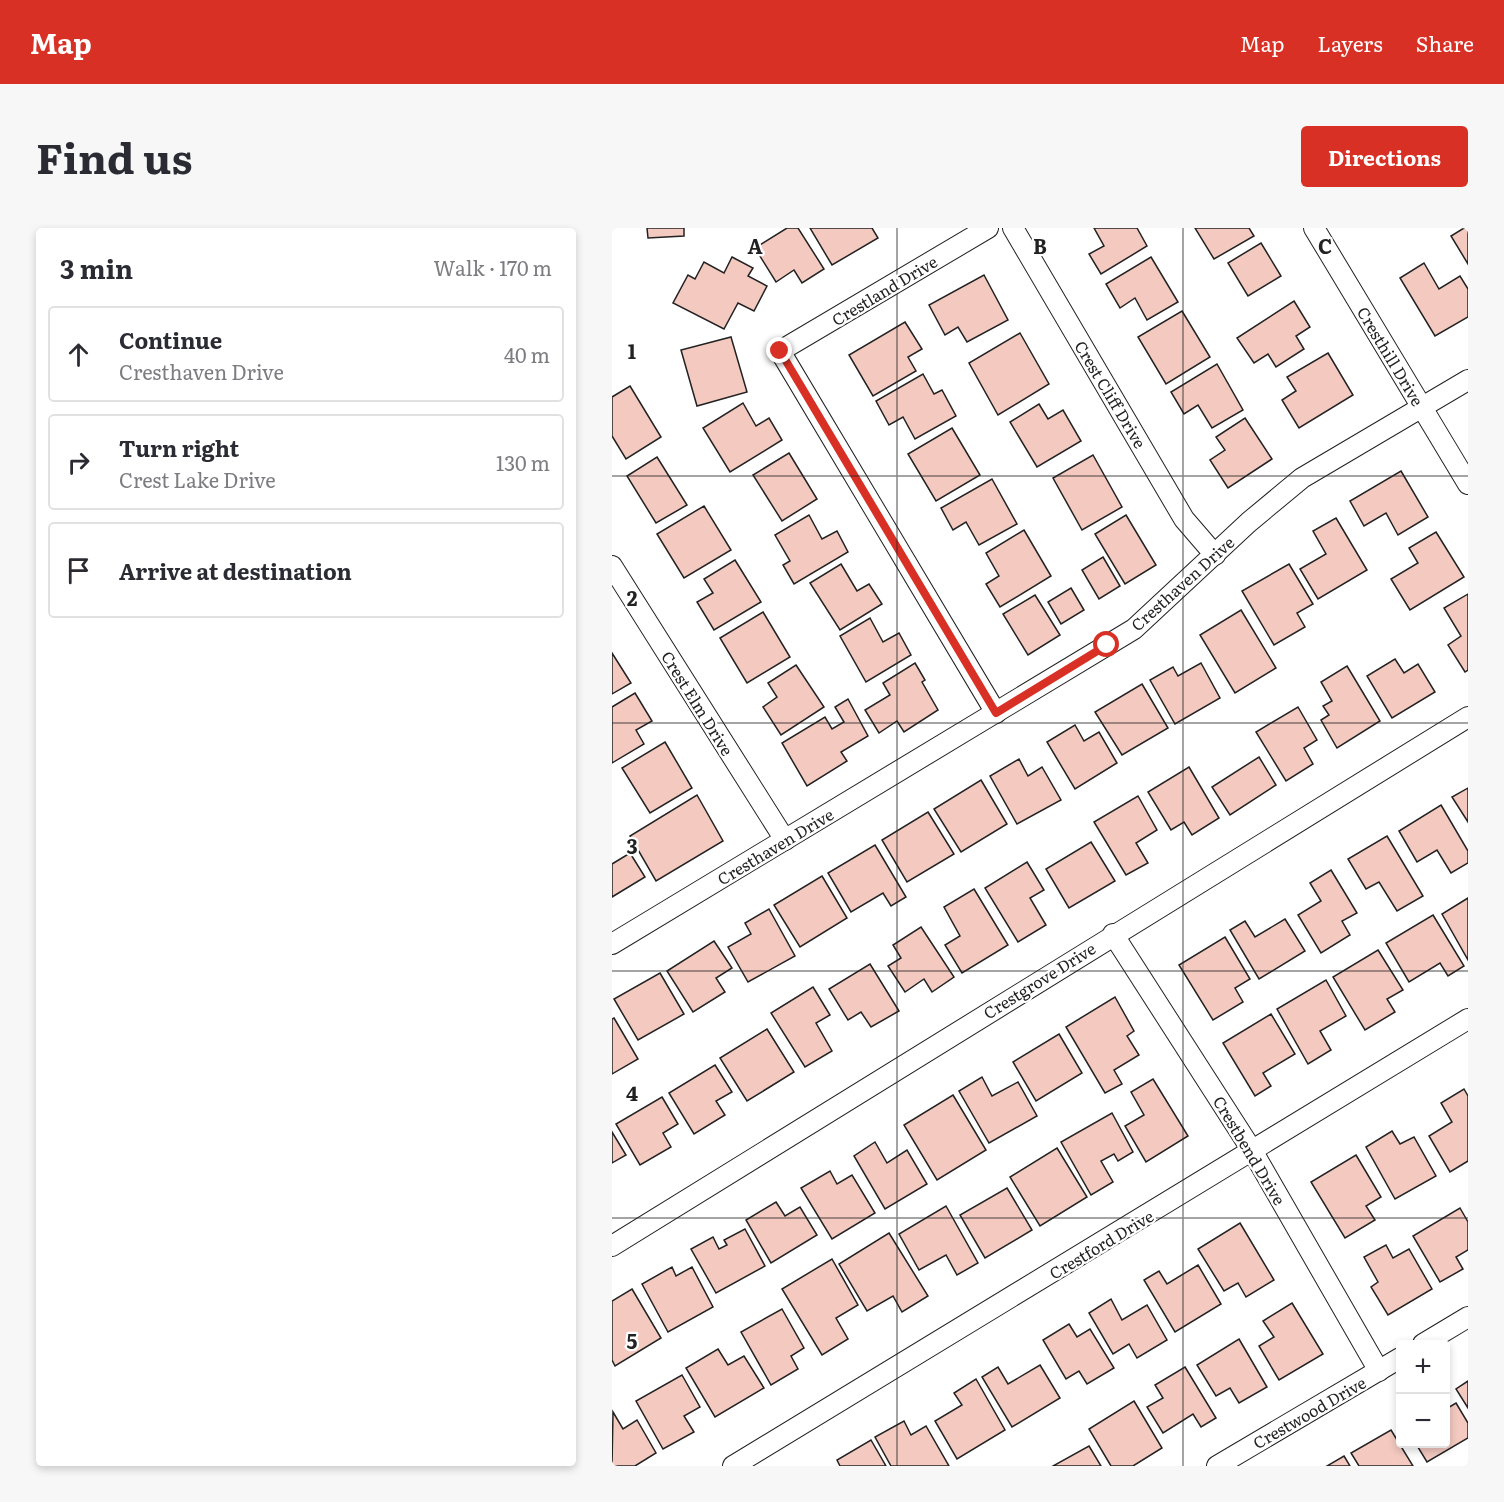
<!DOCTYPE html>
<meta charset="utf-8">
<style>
body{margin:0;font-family:Literata,serif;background:#f7f7f7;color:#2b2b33}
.controls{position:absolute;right:18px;bottom:18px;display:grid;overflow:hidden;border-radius:6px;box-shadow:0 3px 9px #0003}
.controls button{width:54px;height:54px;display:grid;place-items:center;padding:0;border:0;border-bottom:2px solid #e1e1e2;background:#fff;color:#2b2b33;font:30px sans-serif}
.stop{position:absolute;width:18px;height:18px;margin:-14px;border:4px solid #d93025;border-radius:50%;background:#fff}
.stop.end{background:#d93025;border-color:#fff;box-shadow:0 2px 6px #0008}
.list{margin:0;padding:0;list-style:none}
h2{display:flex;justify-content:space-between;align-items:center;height:78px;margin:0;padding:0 24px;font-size:26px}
h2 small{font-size:20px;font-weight:400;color:#7c7c81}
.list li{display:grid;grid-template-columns:39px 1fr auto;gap:18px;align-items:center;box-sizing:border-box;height:96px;margin:0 12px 12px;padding:0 12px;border:2px solid #e1e1e2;border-radius:6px}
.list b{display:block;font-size:22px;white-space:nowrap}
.list p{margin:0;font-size:20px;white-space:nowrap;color:#7c7c81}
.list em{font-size:20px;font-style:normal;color:#7c7c81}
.icon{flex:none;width:33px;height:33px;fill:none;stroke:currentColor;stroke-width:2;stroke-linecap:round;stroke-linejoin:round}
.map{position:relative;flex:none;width:856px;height:1238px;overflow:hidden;border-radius:6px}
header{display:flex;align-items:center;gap:36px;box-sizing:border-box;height:84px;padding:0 30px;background:#d93025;color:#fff}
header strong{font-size:28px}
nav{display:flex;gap:33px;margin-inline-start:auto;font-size:21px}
.intro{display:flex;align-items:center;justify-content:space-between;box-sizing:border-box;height:144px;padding:0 36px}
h1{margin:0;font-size:42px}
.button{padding:15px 27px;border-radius:6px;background:#d93025;color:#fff;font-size:21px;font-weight:700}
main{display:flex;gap:36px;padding:0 36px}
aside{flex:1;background:#fff;border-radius:6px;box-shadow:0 3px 9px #0003}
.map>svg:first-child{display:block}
</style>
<header>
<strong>Map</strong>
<nav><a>Map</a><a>Layers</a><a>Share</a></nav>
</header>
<div class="intro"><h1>Find us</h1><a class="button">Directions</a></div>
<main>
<aside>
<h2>3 min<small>Walk · 170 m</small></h2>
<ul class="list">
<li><svg class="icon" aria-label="ahead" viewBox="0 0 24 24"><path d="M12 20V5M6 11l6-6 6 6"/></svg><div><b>Continue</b><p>Cresthaven Drive</p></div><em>40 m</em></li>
<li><svg class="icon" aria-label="right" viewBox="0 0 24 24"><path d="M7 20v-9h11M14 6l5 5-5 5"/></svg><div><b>Turn right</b><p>Crest Lake Drive</p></div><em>130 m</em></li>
<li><svg class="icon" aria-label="arrive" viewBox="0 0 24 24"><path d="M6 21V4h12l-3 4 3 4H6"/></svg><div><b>Arrive at destination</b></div></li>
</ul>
</aside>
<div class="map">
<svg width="856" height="1238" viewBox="0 0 856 1238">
<rect width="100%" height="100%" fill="#fff"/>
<g fill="#f3c9c0" stroke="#222" stroke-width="1.5">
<path d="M35,0H72V8L36,10Z"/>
<path d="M175,0H186L212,41L190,55L182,42L164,54L143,20Z"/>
<path d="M198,0H260L266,10L220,37Z"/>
<path d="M482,0H525L535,18L489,46L477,26L492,18Z"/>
<path d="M583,0H637L642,8L602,31Z"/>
<path d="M852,0H856V36L839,8Z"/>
<path d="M649,15L669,48L636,68L616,35Z"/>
<path d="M120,29L141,40L136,48L155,58L142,83L126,75L112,101L61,75L76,47L83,51L92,34L112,45Z"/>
<path d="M539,29L566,74L535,92L523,70L508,80L494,56Z"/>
<path d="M812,35L827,61L848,48L856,61V89L823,108L788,50Z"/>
<path d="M372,47L396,92L355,114L346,99L333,107L317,77Z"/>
<path d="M682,73L698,99L684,108L692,121L664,139L656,126L642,135L625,110Z"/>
<path d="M570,83L598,129L554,156L526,109Z"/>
<path d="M293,94L310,121L296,129L304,143L261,168L237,127Z"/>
<path d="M408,105L437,156L386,187L357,135Z"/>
<path d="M119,109L135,164L85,178L69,122Z"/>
<path d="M716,125L741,167L687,200L670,172L684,163L675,149Z"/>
<path d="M605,136L631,182L600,200L586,177L572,186L559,164Z"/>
<path d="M311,146L322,166L330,162L344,188L303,211L291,189L277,197L264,173Z"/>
<path d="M18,158L49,209L14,231L0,208V169Z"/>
<path d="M131,175L144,198L157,190L170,212L118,244L91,200Z"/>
<path d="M427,176L436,191L451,182L469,213L425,239L398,194Z"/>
<path d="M633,190L660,231L616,260L598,232L613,222L604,209Z"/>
<path d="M340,200L368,247L324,273L296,226Z"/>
<path d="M177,225L205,271L170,293L141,247Z"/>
<path d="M481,227L510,279L470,302L441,250Z"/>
<path d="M45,229L75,277L44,295L15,248Z"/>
<path d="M789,243L816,289L786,307L774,285L752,298L738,273Z"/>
<path d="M380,251L405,296L367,317L354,294L341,302L329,280Z"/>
<path d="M92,278L119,322L72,350L45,306Z"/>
<path d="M197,287L210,311L225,303L236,324L182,356L171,337L178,333L163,307Z"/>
<path d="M514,287L544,337L513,356L483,306Z"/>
<path d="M724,290L755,342L706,371L688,341L714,326L701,303Z"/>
<path d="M412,302L439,348L388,379L374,356L387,348L374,325Z"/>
<path d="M824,304L852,349L798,382L779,351L806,335L797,320Z"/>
<path d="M491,329L508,358L487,371L470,342Z"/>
<path d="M123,332L149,374L102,402L85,374L101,365L92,351Z"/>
<path d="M229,336L245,363L257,356L270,376L228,402L198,355Z"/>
<path d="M677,336L701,376L685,385L693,399L662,417L630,363Z"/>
<path d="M459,360L472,382L449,396L436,374Z"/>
<path d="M856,366V442L853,444L836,417L849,408L832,380Z"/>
<path d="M423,367L448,407L416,427L391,386Z"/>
<path d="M629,382L664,440L623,465L588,407Z"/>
<path d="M151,384L178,429L135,455L108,410Z"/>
<path d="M258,390L271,414L287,405L299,427L254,454L228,408Z"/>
<path d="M0,425L19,455L0,466Z"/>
<path d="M783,431L792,445L806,436L823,464L780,490L755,448Z"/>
<path d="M303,435L313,452L310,454L326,482L292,504L285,493L267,505L253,482L278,467L271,455Z"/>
<path d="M589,435L608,470L563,496L538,452L561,439L566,448Z"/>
<path d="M184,437L212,479L169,507L151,479L165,469L156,455Z"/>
<path d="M735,438L768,493L725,520L709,492L717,487L711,478L720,473L709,454Z"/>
<path d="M530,456L556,500L510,527L483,484Z"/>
<path d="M23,465L40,493L24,502L32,516L0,535V479Z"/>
<path d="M236,471L256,508L229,524L235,533L195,558L170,515L213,489L220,501L232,494L223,479Z"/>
<path d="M686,479L705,512L692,520L701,536L674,553L644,504Z"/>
<path d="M463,497L472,513L487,504L505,535L463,561L435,514Z"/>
<path d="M53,514L80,560L38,585L10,540Z"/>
<path d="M647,529L664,557L618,587L600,559Z"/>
<path d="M407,531L416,548L430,539L449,572L405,596L378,548Z"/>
<path d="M577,539L607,590L580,607L572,594L559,602L536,564Z"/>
<path d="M369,552L395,596L349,624L322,581Z"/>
<path d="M856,560V594L840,569Z"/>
<path d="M85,567L111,613L44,653L18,608Z"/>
<path d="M526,568L545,602L524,615L536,635L514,647L482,594Z"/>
<path d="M829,577L856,623V635L839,645L825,622L805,634L787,603Z"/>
<path d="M316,584L342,626L295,654L270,612Z"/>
<path d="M775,608L811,668L785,683L767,654L754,661L736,631Z"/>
<path d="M479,614L503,653L457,680L434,641Z"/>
<path d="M263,617L294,669L279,678L271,665L239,684L216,645Z"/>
<path d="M18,625L33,649L0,669V636Z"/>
<path d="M415,634L432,662L418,670L434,697L406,714L373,660Z"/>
<path d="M719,642L745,685L730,693L738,707L709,725L686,687L709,673L698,655Z"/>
<path d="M210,648L235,690L188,719L162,677Z"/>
<path d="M362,661L396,717L350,745L333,717L348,708L332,679Z"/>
<path d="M856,670V732L830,686Z"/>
<path d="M157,681L183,728L136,754L116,719L139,706L133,695Z"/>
<path d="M821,687L852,738L836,748L828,735L797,754L774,715Z"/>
<path d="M673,691L693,723L647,751L618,702L633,693L643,709Z"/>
<path d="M309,699L342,749L320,764L312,751L293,764L276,738L289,730L281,717Z"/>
<path d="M613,709L638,751L623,760L631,774L601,792L567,737Z"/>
<path d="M102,713L120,740L104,750L113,764L81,784L55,743Z"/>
<path d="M766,722L791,762L775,771L783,784L753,802L721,749Z"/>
<path d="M258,736L287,783L259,799L249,784L236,792L217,761Z"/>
<path d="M48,745L72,786L26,812L2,771Z"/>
<path d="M714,752L734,788L708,803L719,822L696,836L665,781Z"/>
<path d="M201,759L218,787L204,795L220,823L193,839L159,785Z"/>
<path d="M503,769L522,803L515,808L527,827L502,842L510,856L493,865L454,799Z"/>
<path d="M659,786L683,826L651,845L659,858L643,868L611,815Z"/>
<path d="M2,790L26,831L0,846V791Z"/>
<path d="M155,801L182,844L135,873L108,830Z"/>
<path d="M447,806L470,845L424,873L401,834Z"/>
<path d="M103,837L120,864L104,873L113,887L82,906L57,865Z"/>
<path d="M370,849L380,868L406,854L425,888L377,915L347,863Z"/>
<path d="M541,851L576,908L534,934L513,898L532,887L519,864Z"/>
<path d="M852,861L856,868V933L838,944L817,908L840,894L829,875Z"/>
<path d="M341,867L374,922L325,952L292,897Z"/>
<path d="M50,869L66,896L51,905L59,919L28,937L4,896Z"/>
<path d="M500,885L521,924L506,933L502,926L489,933L501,954L479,967L449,914Z"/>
<path d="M780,903L788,916L802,909L824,948L783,971L754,919Z"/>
<path d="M0,904L14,927L0,935Z"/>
<path d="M263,914L275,935L295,922L315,956L273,981L242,928Z"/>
<path d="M445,920L475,969L428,998L398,949Z"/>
<path d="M744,927L769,969L754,978L763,992L733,1010L699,954Z"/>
<path d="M218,943L225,956L240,947L263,985L220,1011L189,960Z"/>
<path d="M395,960L420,1002L373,1030L348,987Z"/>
<path d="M164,974L173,988L188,979L205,1007L159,1035L134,992Z"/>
<path d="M334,978L366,1035L345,1047L334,1027L307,1042L287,1006Z"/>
<path d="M848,980L856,994V1022L844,1029L851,1041L828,1054L801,1008Z"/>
<path d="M628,995L662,1052L634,1069L626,1055L612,1063L586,1021Z"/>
<path d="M133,1001L153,1038L104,1065L79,1021L101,1009L107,1021L115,1017L112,1012Z"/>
<path d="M277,1005L316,1068L290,1084L281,1068L255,1083L227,1036Z"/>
<path d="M774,1017L781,1030L797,1021L820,1061L776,1087L759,1059L766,1054L752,1029Z"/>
<path d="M220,1031L246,1077L224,1090L236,1111L210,1127L170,1061Z"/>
<path d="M586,1037L609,1076L563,1104L532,1052L547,1043L555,1056Z"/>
<path d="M60,1039L64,1048L80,1039L101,1079L56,1104L30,1056Z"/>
<path d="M20,1061L49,1110L3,1138L0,1132V1073Z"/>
<path d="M499,1071L510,1092L535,1077L555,1112L525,1130L517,1116L501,1126L477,1085Z"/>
<path d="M680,1075L711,1126L667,1152L647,1118L662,1109L651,1093Z"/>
<path d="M170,1081L192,1120L179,1128L186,1141L159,1157L129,1104Z"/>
<path d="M457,1096L465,1109L478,1101L502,1140L475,1156L467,1143L454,1151L431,1112Z"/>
<path d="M627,1111L655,1159L627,1175L618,1160L604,1168L585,1137Z"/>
<path d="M106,1121L116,1137L132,1128L152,1160L103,1189L74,1140Z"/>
<path d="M428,1137L448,1170L400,1199L370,1149L386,1139L396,1156Z"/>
<path d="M573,1139L604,1190L589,1199L581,1186L551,1205L535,1179L551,1170L543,1157Z"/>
<path d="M70,1147L88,1179L72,1188L82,1204L51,1221L24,1173Z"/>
<path d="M364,1151L393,1202L345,1231L323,1193L350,1177L342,1165Z"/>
<path d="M856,1153V1180L844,1161Z"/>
<path d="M522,1173L550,1220L521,1238H499L477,1201Z"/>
<path d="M844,1175L856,1195V1210L815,1234L804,1216H834V1181Z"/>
<path d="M1,1184L11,1201L25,1192L44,1225L23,1238H0Z"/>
<path d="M292,1193L299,1207L314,1198L337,1238H279L263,1209Z"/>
<path d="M779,1202L801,1238H747L739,1225Z"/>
<path d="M259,1212L274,1238H228L225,1232Z"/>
<path d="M477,1218L489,1238H441Z"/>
<path d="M732,1228L738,1238H715Z"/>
</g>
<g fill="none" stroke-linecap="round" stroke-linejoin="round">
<defs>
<g id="minor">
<path d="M376,0L168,123L384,485"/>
<path d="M401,0L572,291L603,327"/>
<path d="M702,0L856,256"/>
<path d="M0,338L173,612"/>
<path d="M501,706L641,924L767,1143"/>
<path d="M0,716L522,401L637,294L690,250L856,152"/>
<path d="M0,1018L856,489"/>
<path d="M811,1116L856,1089"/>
<path d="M121,1238L856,791"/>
<path d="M605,1238L788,1130"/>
</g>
</defs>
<use href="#minor" stroke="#222" stroke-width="22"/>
<use href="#minor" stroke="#fff" stroke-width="20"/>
</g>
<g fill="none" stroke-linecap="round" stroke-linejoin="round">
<path stroke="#d93025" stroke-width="8" d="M168,123L384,485L495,417"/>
</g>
<path fill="none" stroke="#222" stroke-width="1.5" stroke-opacity="0.55" d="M285,0V1238M571,0V1238M0,248H856M0,495H856M0,743H856M0,990H856"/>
<g text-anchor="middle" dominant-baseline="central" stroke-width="4.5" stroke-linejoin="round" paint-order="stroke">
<g font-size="16" fill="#222" stroke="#fff">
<text transform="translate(272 62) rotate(-31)">Crestland Drive</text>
<text transform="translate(779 128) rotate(59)">Cresthill Drive</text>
<text transform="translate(499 166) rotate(59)">Crest Cliff Drive</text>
<text transform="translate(570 355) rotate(-42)">Cresthaven Drive</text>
<text transform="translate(86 475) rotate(58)">Crest Elm Drive</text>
<text transform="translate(163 618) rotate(-31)">Cresthaven Drive</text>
<text transform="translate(427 752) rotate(-32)">Crestgrove Drive</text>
<text transform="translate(638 922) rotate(59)">Crestbend Drive</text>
<text transform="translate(489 1016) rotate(-31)">Crestford Drive</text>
<text transform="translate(697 1184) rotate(-30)">Crestwood Drive</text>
</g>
</g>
<g font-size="20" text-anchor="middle" font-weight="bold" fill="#222" stroke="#fff" stroke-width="4.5" stroke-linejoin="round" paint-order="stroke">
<text x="143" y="26">A</text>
<text x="428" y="26">B</text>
<text x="713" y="26">C</text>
<text x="20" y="131">1</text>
<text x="20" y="378">2</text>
<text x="20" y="626">3</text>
<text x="20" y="873">4</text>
<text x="20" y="1121">5</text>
</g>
</svg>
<div class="controls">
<button>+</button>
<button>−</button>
</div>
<div class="stop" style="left:495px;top:417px"></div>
<div class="stop end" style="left:168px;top:123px"></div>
</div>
</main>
